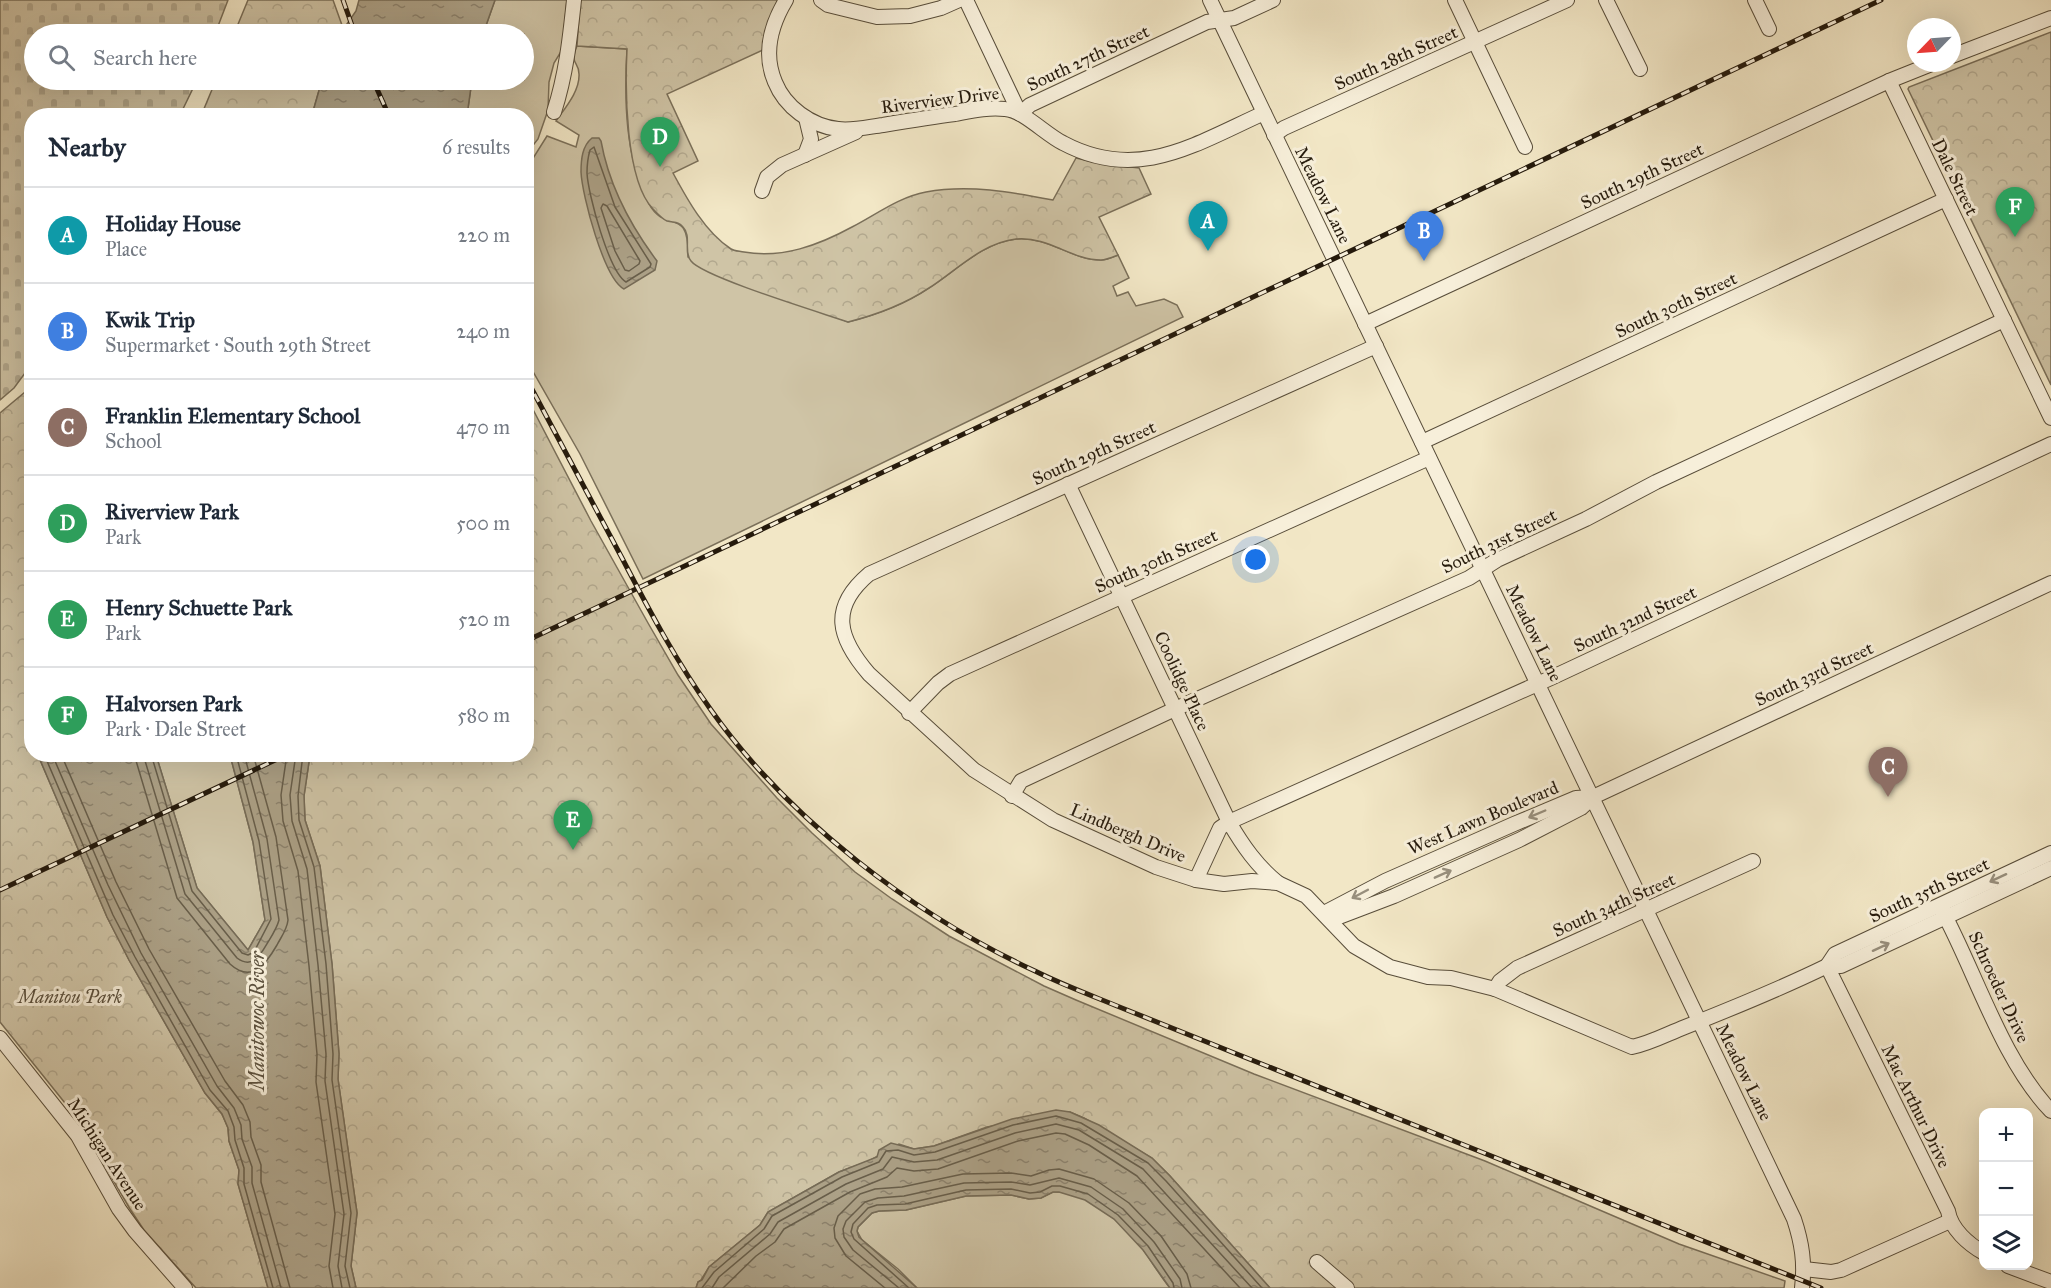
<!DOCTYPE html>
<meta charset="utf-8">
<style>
body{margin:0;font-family:"IM FELL Great Primer",serif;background:#f6f6f7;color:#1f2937}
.controls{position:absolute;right:18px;bottom:18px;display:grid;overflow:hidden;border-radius:12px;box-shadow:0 6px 24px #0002}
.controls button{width:54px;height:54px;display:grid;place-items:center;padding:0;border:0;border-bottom:2px solid #e0e1e3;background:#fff;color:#1f2937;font:30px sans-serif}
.compass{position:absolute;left:1907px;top:18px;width:54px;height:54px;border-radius:50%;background:#fff;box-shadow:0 6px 24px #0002;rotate:245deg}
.you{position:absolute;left:1256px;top:560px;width:21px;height:21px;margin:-15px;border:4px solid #fff;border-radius:50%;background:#1a73e8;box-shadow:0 0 0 9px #1a73e833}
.badge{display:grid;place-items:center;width:39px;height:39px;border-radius:50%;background:#7c3aed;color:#fff;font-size:20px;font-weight:700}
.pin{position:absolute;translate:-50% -50px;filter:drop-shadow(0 2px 3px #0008)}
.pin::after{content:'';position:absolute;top:32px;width:21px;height:18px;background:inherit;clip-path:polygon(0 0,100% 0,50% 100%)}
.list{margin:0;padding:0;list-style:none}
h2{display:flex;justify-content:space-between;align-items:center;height:78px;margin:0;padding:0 24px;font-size:26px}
h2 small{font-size:20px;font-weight:400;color:#747a83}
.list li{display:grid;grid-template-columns:39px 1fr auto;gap:18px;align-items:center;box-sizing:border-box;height:96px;padding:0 24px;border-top:2px solid #e0e1e3}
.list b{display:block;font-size:22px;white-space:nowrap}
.list p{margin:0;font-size:20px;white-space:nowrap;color:#747a83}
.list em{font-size:20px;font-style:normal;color:#747a83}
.icon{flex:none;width:33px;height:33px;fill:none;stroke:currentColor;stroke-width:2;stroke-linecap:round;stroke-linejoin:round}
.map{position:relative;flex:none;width:2051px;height:1288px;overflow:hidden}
.search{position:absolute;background:#fff;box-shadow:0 6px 24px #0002;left:24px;top:24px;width:510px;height:66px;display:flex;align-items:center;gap:15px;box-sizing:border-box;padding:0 21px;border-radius:33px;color:#747a83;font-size:22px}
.panel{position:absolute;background:#fff;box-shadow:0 6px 24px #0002;left:24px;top:108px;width:510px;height:654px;border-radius:24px}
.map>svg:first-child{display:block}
</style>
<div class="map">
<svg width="2051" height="1288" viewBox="0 0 2051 1288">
<defs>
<pattern id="cemetery-stones" width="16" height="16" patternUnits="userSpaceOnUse" patternTransform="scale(1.5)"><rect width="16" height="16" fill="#cfc4a6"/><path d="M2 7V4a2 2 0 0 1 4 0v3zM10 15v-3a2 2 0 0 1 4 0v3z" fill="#b2a88e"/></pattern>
<pattern id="park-crowns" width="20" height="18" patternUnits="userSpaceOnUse" patternTransform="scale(1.5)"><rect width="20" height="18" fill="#cfc4a6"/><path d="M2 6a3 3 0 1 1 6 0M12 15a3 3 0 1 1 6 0" fill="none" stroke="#b2a88e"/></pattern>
<pattern id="water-ripples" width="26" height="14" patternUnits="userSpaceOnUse" patternTransform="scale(1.5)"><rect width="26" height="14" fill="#aca187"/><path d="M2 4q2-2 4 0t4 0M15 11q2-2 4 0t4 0" fill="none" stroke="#8c826d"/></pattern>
</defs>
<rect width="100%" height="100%" fill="#f2e7c6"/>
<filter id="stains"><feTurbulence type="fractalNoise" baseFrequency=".00333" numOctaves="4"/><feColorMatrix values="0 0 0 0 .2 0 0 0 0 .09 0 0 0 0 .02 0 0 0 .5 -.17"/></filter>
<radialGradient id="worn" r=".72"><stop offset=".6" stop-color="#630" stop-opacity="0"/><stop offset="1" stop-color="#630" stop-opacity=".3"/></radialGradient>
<g fill="#cfc4a6" stroke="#7a6f59" stroke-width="1.5">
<path d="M495,0H567L562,50L554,63L549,82L548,110L538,139L527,153L532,160L547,136L576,147L579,135L556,121C565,108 580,91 579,74C579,61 569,65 577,46L627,49C624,100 625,158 649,204C666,235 689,204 688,257L848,322C876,315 905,304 929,288C957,270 982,243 1016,239C1049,236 1071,260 1101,260C1106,260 1113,257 1118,255L1129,278L1113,286L1117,296L1128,292L1136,306L1164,299L1177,305L1183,317L643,579L580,454L527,361L526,116H467L472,80H524V34H483Z"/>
<path d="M156,755H230L253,842L265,920L248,950L197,888Z"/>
<path d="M1053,1192C1088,1190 1123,1224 1143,1249C1152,1262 1160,1276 1170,1288H917L898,1269L862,1240L857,1231L858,1227L872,1213L879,1211L906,1210L966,1196L1011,1195L1029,1199L1041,1198Z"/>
</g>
<path fill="url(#cemetery-stones)" stroke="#7a6f59" stroke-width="1.5" d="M0,0H228L215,34H34V80H197L180,115L32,116L31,365L14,388L0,400Z"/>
<g fill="url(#park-crowns)" stroke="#7a6f59" stroke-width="1.5">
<path d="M248,0H333L343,28L340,34H234Z"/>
<path d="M580,0H779L763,50L667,94L698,161L673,173C687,199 705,232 731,249C734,251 739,251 744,252C782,259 819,245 852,227C877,214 899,197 926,192C968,184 1012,192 1053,200L1076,158L1098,163L1139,168L1151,194L1099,217L1118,255C1113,257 1106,260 1101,260C1071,260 1049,236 1016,239C982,243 957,270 929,288C905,304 876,315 848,322C822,313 703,277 691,261C683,252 692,236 683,227C678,221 674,223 667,221C662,219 657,213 653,209C625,180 625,88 627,49L577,46Z"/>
<path d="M2051,32V385L1908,89L1909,87Z"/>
<path d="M216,80H322L312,115L201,116Z"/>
<path d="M31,387L32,754L38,755L107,917L129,960L205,1093L222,1114L228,1128L229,1141L239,1170L238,1184L268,1288H196L144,1230L130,1209L77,1118L0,1022V413Z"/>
<path d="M527,398L591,521L648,623L678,675L711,724L777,798L812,833L855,872L892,899L949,936L1044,986L1076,1000L1254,1074L1485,1161L1679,1244L1785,1281L1784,1288H1270L1170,1176L1152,1158L1084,1118L1070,1112L987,1127L934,1146L914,1149L899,1144L869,1161L839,1172L768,1212L760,1225L709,1267L701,1280L698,1282L696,1288H356L351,1266L357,1213L338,1079L339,1054L332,964L320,866L305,820L304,796L310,755L526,754Z"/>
</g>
<g fill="url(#water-ripples)" stroke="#766b56" stroke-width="1.5">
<path d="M359,0H495L483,34H340L356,11Z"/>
<path d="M322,80H472L467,115H312Z"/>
<path d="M592,138H599L601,141C609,186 630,225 657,261L655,270L624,289C604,279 582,195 581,172C581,160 582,146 592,138Z"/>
<path d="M38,755H156L197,888L248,950L265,920L253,842L230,755H310L304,796L305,820L320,866L332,964L339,1054L338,1079L357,1213L351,1266L356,1288H268L238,1184L239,1170L229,1141L228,1128L222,1114L205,1093L129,960L107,917Z"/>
<path d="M1056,1110L1070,1112L1099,1125L1152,1158L1170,1176L1270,1288H1170L1143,1250L1114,1219L1085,1200L1059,1192H1053L1041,1198L1029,1199L1011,1195L966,1196L906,1210L879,1211L872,1213L858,1227L857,1231L859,1237L917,1288H696L698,1282L702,1280L709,1267L760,1225L768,1212L839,1172L877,1157L879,1150L891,1143L914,1149L934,1146L1012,1119Z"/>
</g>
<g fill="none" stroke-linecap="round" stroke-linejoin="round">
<g stroke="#685e4a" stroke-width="1.5">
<path d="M594,147L615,207L651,264L650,267L626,282C609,272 588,194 587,173C587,165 588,157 590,150Z"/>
<path d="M603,204L607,206L640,261L639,264L629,271L625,270L615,251L601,208Z"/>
<path d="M44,754L113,915L135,957L210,1090L228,1111L234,1127L235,1140L244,1168V1184L273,1288"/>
<path d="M52,754L108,885L141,953L217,1086L234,1108L241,1125L242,1139L252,1167V1183L281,1288"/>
<path d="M61,754L116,882L149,949L225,1081L243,1105L250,1122L251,1137L261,1165V1182L290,1288"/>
<path d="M134,754L177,898L230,964C252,984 266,964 277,945C281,937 287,930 288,920L276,837L253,754"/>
<path d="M143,754L185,894L237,958C253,970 261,954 268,942C273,934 277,928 279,920L267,839L244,754"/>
<path d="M151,754L192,891L242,953L248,955L254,952L271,919L259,841L236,754"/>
<path d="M287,754L281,795L283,821L298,871L309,966L317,1054L316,1082L335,1214L329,1266L333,1288"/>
<path d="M296,754L290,795L292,821L307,869L318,965L326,1054L325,1081L344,1214L338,1266L342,1288"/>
<path d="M303,754L298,796L299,820L314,867L326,964L333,1054L332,1080L351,1213L345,1266L350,1288"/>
<path d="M702,1288L714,1272L764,1229L772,1216L842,1177L879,1162L886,1151L898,1150L914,1155L935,1152L1013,1125L1056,1116L1081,1123L1148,1163L1166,1181L1262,1288"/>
<path d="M712,1288L719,1277L770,1234L778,1222L846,1184L883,1169L892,1157L914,1162L937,1160L1015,1133L1056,1124L1079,1130L1143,1169L1252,1288"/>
<path d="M723,1288L756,1256L775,1242L784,1229L850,1192L887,1177L897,1168L914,1171L938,1169L1018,1141L1056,1133L1065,1134L1089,1145L1137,1176L1240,1288"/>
<path d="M885,1288L846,1256L835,1238L834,1228L838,1216L860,1194L875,1189L902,1187L963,1174L1011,1173L1031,1176L1049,1170L1059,1169L1094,1179L1129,1203L1161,1236L1187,1274L1191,1288"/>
<path d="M899,1288L853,1250L844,1237L843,1229L846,1221L865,1202L878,1198L904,1196L964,1183L1011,1182L1030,1185L1059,1178L1091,1187L1123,1209L1154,1242L1180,1279L1182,1288"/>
<path d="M909,1288L854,1239L851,1232L853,1224L868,1208L877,1205L905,1204L966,1190L1011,1189L1030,1193L1040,1192L1052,1186H1060L1088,1194L1118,1215L1148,1246L1173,1283L1174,1288"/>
</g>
<defs>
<g id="minor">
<path d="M786,0C771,25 763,54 775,82C785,107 811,126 838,129C852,131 868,127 883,125C907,121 931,117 955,114C971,111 988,107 1005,109C1023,110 1045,134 1063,143C1138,183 1195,144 1264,113"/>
<path d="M821,0L828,5L877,17L910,16L941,8L959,0"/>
<path d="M966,0L1020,114L1030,105L1207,22L1234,18L1273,0"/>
<path d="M1210,0L1794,1219C1802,1243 1805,1263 1802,1288"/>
<path d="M1455,0L1525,147"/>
<path d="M1606,0L1640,69"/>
<path d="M1755,0L1769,29"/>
<path d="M1952,56L2051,18"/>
<path d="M1889,81L2051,418"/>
<path d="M554,112C566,75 570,38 574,0"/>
<path d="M1274,135L1284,128L1567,0"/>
<path d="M805,155L811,139L806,118"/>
<path d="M762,191L767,177L782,165L856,132"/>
<path d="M1365,324L1889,81L1934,63"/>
<path d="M1376,346L869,574C829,608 838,638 869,674L974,770L1053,820L1156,867L1196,880L1224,884L1252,881L1278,883L1306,896L1354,946L1390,967L1428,977L1451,978L1495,989L1632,1047C1651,1043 1667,1034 1685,1027C1733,1008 1780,989 1827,966H1841L2051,868"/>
<path d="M1422,442L1946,199"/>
<path d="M1068,484L1229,822C1243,846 1257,866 1278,883"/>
<path d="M909,713L938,683L950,674L1429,458"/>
<path d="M1012,796L1021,781L1175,709L1469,578L1497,560L1586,519L1656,482L2004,320"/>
<path d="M1196,880L1220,828L1229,822L1553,677L2051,444"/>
<path d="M1942,910C1976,973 2002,1060 2051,1111"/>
<path d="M1324,913L1385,881L1514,824L1576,798L1593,797"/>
<path d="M1331,920L1394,896L1519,840L1581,808L1593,797L2051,583"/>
<path d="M1827,966L1948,1211C1951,1229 1968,1244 1984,1253"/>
<path d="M1827,966L1835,954L2051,853"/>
<path d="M1495,989L1500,981L1517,968L1753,861"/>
<path d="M0,1038L78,1136L119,1209L135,1231L185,1288"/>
<path d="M1317,1262L1347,1288"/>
<path d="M2008,1266L2051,1282"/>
<path d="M1804,1269L1831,1272L1841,1270L1950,1221"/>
</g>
</defs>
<use href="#minor" stroke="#584d3a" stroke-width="16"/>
<use href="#minor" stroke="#f7efda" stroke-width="14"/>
<defs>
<g id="rail">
<path d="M343,0L355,34"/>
<path d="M373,80L389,116"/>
<path d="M526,378C558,438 590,498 622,558C649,610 676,661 711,710C788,819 914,915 1035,971C1063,985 1093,996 1122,1008L1821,1288"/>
<path d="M526,641L1881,0"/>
<path d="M0,890L288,754"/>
</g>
</defs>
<use href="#rail" stroke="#251a0c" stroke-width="5"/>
<use href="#rail" stroke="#f7efda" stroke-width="3" stroke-dasharray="9" stroke-linecap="butt"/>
</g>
<defs><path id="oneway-shaft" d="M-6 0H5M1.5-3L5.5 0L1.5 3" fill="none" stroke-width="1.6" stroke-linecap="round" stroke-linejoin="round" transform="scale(1.5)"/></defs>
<g stroke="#988f7d">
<use href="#oneway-shaft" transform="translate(1537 814) rotate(157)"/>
<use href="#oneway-shaft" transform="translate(1443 874) rotate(-24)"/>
<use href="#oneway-shaft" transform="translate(1998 878) rotate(155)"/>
<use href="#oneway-shaft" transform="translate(1360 894) rotate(152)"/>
<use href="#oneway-shaft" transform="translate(1881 947) rotate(-25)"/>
</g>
<g text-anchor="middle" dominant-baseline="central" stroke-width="6" stroke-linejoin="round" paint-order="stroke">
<g font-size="18" fill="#251a0c" stroke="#f7efda">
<text transform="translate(1088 58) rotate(-25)">South 27th Street</text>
<text transform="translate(1396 58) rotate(-24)">South 28th Street</text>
<text transform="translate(940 100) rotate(-7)">Riverview Drive</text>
<text transform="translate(1642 176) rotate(-25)">South 29th Street</text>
<text transform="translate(1955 177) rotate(64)">Dale Street</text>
<text transform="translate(1323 195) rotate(64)">Meadow Lane</text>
<text transform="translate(1676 305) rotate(-25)">South 30th Street</text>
<text transform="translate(1094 453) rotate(-24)">South 29th Street</text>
<text transform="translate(1499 541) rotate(-26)">South 31st Street</text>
<text transform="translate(1156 561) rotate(-24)">South 30th Street</text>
<text transform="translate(1635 619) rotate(-25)">South 32nd Street</text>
<text transform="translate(1534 633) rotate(64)">Meadow Lane</text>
<text transform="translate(1814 674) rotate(-25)">South 33rd Street</text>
<text transform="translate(1182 681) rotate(65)">Coolidge Place</text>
<text transform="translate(1483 818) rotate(-23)">West Lawn Boulevard</text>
<text transform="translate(1128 833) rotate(23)">Lindbergh Drive</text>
<text transform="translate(1929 890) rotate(-25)">South 35th Street</text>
<text transform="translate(1614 905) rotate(-24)">South 34th Street</text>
<text transform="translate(1999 987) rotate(65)">Schroeder Drive</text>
<text transform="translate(1744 1072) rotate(64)">Meadow Lane</text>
<text transform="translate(1916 1106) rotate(64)">Mac Arthur Drive</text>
<text transform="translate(107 1154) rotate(57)">Michigan Avenue</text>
</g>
<g font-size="18" font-style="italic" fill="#584d3a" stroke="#f7efda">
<text x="70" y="997">Manitou Park</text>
</g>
<g font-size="20" font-style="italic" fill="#5b503d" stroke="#f7efda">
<text transform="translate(257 1021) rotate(-90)">Manitowoc River</text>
</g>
</g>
<rect width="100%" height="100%" filter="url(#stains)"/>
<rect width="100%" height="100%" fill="url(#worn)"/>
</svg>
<div class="controls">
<button>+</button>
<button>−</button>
<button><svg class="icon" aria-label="layers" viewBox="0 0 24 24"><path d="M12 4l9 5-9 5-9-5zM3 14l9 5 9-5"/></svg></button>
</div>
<svg class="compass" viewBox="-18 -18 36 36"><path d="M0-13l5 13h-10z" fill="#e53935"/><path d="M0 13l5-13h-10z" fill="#747a83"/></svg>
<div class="you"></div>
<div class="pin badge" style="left:1208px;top:251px;background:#0f9aa8">A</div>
<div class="pin badge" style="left:1424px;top:261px;background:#3f7fe0">B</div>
<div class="pin badge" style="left:1888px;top:797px;background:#8d6e63">C</div>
<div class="pin badge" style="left:660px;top:167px;background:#2e9e5b">D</div>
<div class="pin badge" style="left:573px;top:850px;background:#2e9e5b">E</div>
<div class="pin badge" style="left:2015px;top:237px;background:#2e9e5b">F</div>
<div class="search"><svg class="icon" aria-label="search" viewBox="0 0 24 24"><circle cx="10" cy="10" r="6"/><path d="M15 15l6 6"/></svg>Search here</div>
<section class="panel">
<h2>Nearby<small>6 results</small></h2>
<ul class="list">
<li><span class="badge" style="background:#0f9aa8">A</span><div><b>Holiday House</b><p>Place</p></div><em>220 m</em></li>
<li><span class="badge" style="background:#3f7fe0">B</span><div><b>Kwik Trip</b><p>Supermarket · South 29th Street</p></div><em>240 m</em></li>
<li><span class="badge" style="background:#8d6e63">C</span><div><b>Franklin Elementary School</b><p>School</p></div><em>470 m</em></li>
<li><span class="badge" style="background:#2e9e5b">D</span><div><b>Riverview Park</b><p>Park</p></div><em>500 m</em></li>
<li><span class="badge" style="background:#2e9e5b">E</span><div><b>Henry Schuette Park</b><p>Park</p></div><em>520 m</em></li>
<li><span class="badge" style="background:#2e9e5b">F</span><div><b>Halvorsen Park</b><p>Park · Dale Street</p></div><em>580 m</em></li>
</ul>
</section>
</div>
